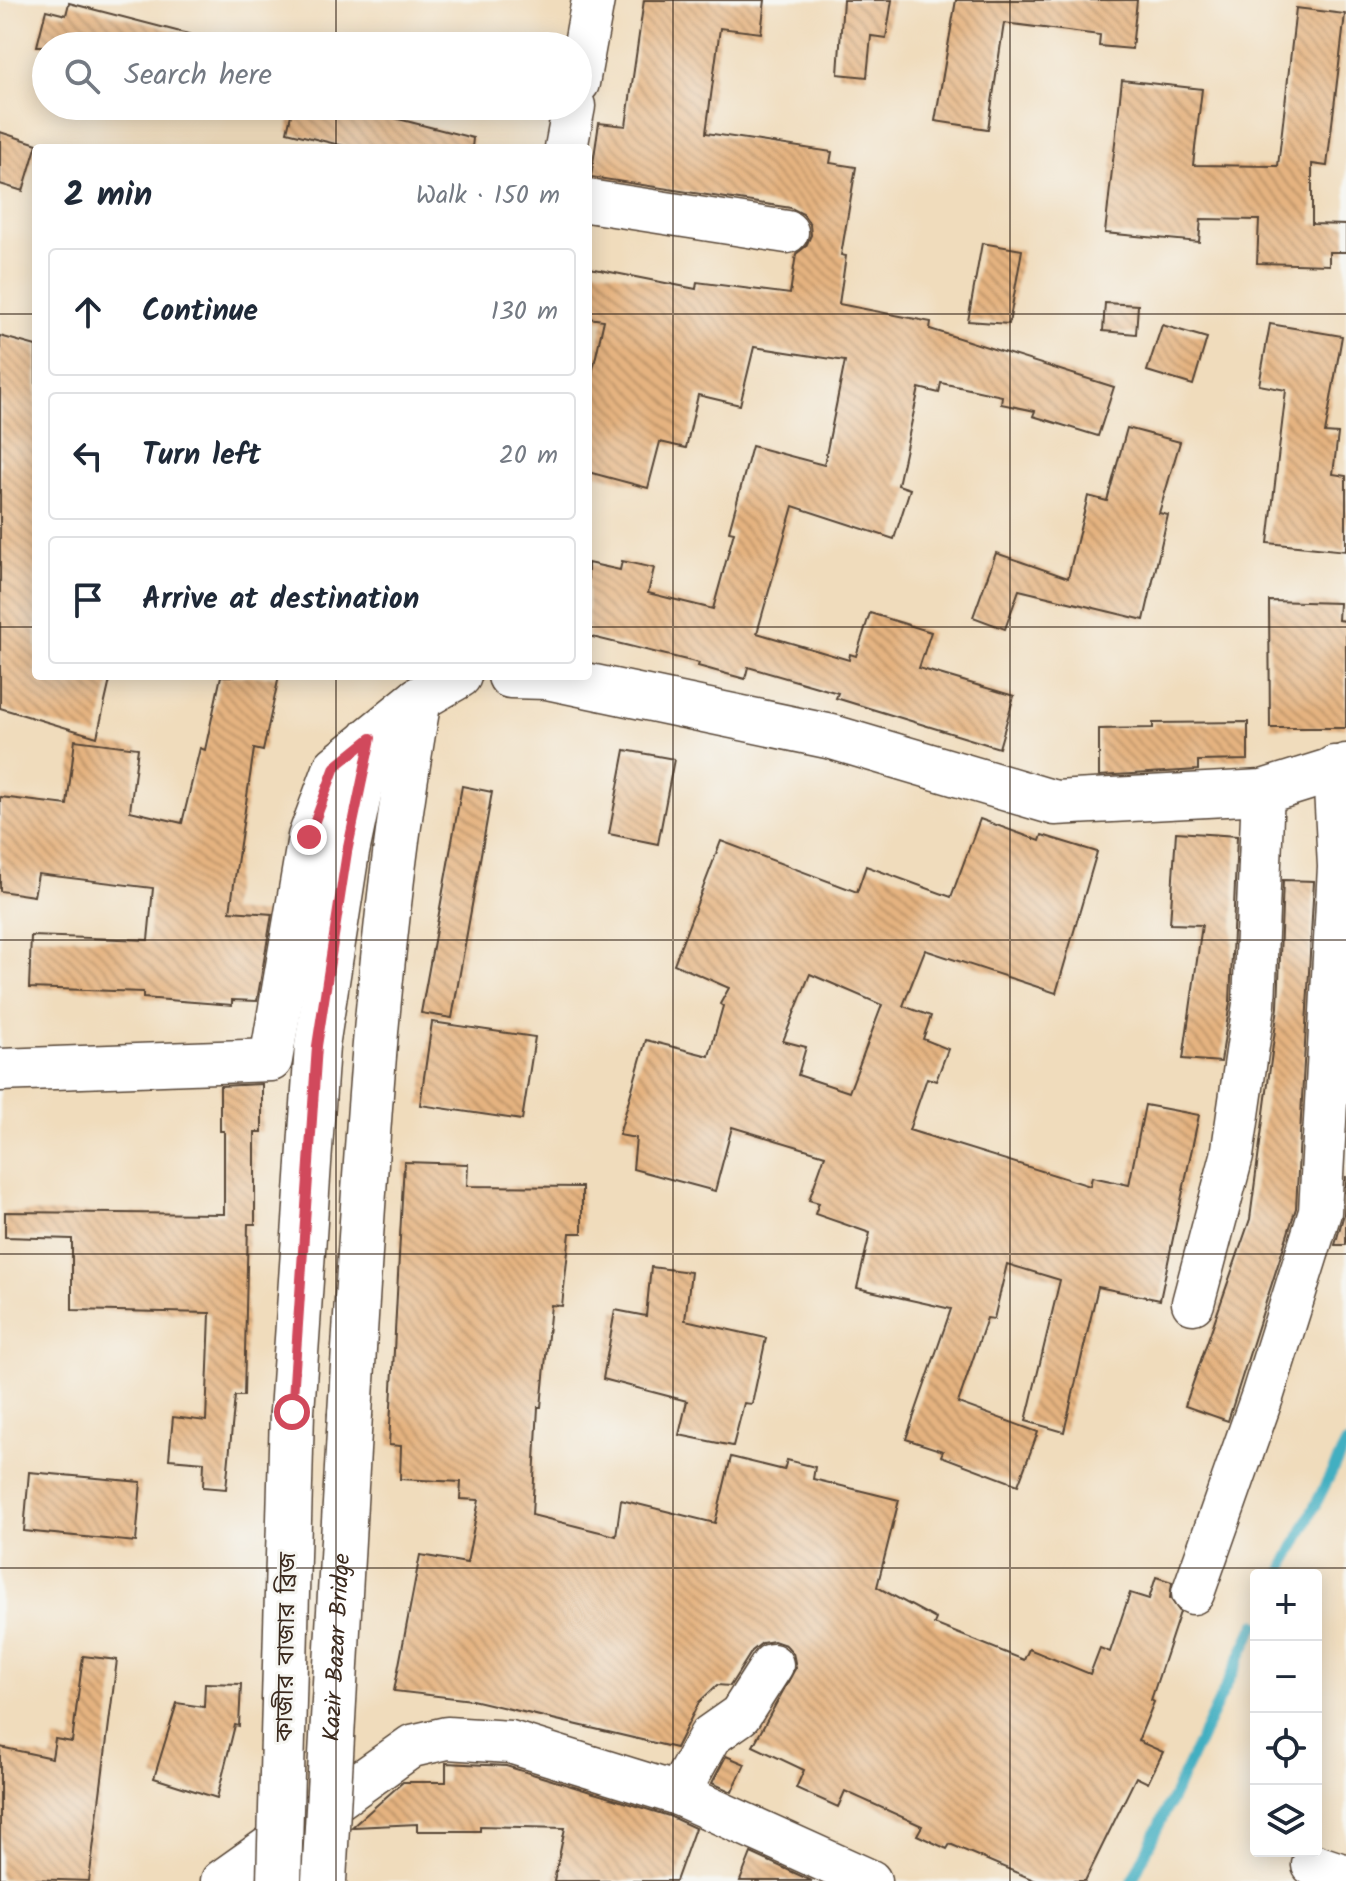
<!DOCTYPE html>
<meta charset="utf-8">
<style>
body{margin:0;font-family:Kalam,"Noto Sans Bengali",sans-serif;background:#f6f6f7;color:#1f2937}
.controls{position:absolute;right:24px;bottom:24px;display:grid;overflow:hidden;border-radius:8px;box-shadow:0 4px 20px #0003}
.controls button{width:72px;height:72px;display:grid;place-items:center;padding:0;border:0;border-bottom:2px solid #e0e1e3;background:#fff;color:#1f2937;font:40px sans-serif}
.stop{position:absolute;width:24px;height:24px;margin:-18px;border:6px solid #d1495b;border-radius:50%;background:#fff}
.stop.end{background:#d1495b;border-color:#fff;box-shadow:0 2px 8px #0008}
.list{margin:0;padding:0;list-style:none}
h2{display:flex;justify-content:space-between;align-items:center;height:104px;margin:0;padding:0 32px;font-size:34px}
h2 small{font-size:26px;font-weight:400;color:#747a83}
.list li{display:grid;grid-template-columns:52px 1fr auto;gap:24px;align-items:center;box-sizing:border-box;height:128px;margin:0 16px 16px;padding:0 16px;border:2px solid #e0e1e3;border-radius:8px}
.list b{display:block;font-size:30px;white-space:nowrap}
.list em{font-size:26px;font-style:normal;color:#747a83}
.icon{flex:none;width:44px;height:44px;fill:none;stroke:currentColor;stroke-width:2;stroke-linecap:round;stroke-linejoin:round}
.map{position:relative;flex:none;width:1346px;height:1881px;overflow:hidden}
.search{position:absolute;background:#fff;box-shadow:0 4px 20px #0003;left:32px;top:32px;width:560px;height:88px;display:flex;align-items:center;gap:20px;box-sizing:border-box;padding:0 28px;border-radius:44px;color:#747a83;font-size:30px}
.panel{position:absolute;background:#fff;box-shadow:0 4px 20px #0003;left:32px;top:144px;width:560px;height:536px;border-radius:8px}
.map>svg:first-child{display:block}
</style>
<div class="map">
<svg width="1346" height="1881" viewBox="0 0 1346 1881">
<defs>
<pattern id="building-back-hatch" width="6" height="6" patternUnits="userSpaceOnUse" patternTransform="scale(2)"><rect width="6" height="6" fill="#e5b380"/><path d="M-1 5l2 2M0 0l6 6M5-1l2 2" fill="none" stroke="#bb9268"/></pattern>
</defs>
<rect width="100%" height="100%" fill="#f6f6f2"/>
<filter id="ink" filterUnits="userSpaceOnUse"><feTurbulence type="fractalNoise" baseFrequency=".0125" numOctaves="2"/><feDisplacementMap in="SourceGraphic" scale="16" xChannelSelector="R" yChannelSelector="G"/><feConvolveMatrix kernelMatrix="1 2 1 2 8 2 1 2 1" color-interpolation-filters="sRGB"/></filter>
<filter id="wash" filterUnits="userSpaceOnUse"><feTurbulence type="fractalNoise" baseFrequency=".006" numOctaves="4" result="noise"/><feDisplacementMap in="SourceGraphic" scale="32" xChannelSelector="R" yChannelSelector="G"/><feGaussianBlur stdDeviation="1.8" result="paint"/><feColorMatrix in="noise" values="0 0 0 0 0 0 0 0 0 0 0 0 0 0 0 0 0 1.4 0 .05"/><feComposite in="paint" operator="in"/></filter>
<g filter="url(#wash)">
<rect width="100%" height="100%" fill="#f0dcbc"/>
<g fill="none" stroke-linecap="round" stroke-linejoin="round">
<g stroke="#43afc1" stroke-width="11">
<path d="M1280,1575L1346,1444"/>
<path d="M1132,1881L1256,1624"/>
</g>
</g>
<g id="blocks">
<g fill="url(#building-back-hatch)" fill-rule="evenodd">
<path d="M644,0H765L761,33L720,28L706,133L832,152L830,163L856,167L841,255L846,256L839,304L931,322L930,329L1114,387L1098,436L1033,416L1035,411L1001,404L1002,396L941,383L939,393L919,388L898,485L910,489L894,539L793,506L757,633L849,660L850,654L856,656L870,613L931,632L919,668L1014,696L999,748L836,698L838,693L748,667L745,679L698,666L699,663L588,636V563L620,570L622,561L654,568L648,593L713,609L734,532L729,531L752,446L824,465L845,361L754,347L740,405L698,395L686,448L660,442L648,488L588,472V373L592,374L604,320L588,318L590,268L696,289L697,282L790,294L796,254L806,246L811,235L810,224L803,214L791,208L591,177L599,123L626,126Z"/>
<path d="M843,0H892L886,38L871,36L867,77L838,74Z"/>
<path d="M956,0H1137L1132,49L1099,46L1100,35L1004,23L988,129L935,121Z"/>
<path d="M69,3L196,36L195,46H37L46,10L66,15Z"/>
<path d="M1296,8L1345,14L1327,166L1312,164V224L1346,225V252H1329V265L1257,263L1259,220L1201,219L1199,242L1105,233L1122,80L1202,89L1193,165L1278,166Z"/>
<path d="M293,106H364L363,110L473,138L472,148H352L287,132Z"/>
<path d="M0,132L37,144L23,191L0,184Z"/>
<path d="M982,243L1022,250L1009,324L968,321Z"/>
<path d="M1105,303L1138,305L1136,334L1103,331Z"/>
<path d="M1270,324L1342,336L1325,433L1338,434L1333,474L1346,476V551L1268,543L1286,390L1259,385Z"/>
<path d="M1162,325L1207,338L1193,385L1147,371Z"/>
<path d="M0,336L36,346V676H111L97,737L0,708Z"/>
<path d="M1127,428L1180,442L1159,513L1168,515L1144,620L1019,590L1005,629L973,617L996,553L1068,578L1088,496L1107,501Z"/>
<path d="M1269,601L1339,603L1338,620L1346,621V728H1270Z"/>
<path d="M221,676H279L263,751L254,749L230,911L272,914L257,1001L232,1000V1005L143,998V992L29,988L31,936L148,940L153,888L38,874L34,896L0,891V797L67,805L75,740L138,748L130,811L182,823L200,748L205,750Z"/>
<path d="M1248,722V760L1198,761V770L1099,776V729L1153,728V723Z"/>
<path d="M625,750L674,759L658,844L609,834Z"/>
<path d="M462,786L492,792L452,1018L421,1013Z"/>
<path d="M980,819L1040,841L1042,835L1097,852L1056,993L925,950L903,1006L931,1016L923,1039L948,1049L936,1081L927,1078L909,1130L1090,1186L1092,1177L1129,1185L1145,1105L1199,1115L1160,1300L1098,1287L1064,1432L1026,1421L1060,1280L1007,1264L994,1319L987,1318L958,1403L1038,1432L1018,1485L941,1456L943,1451L906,1439L951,1309L857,1288L870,1233L815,1214L819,1203L809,1200L825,1155L732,1127L715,1191L633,1169L636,1138L619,1135L646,1040L709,1056L723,1006L720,1004L729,988L674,964L721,841L857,892L866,866L951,897ZM810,974L882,1005L849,1092L798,1075L806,1047L783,1041Z"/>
<path d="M1176,832L1237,836L1230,1002L1221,1062L1183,1059L1202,925L1170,924Z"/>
<path d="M1283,880L1314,881L1296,1208L1228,1421L1185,1406L1250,1219L1278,1007Z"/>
<path d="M432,1022L535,1037L522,1120L420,1105Z"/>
<path d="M262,1084V1132H255V1224H248L244,1396H235L226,1489L203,1487L204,1462L169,1459L173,1417L206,1421L210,1313L72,1310V1239L5,1237V1212L224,1214V1131H220V1086Z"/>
<path d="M404,1162L468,1164L467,1186L582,1187V1233H570L562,1306L551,1305L541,1407H538L532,1515L616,1536L621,1500L715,1523L731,1457L784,1470L787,1460L815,1467L813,1479L899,1500L877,1587L936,1619L934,1624L1024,1660L1029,1649L1090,1674L1100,1648L1110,1652L1130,1593L1149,1599L1156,1577L1172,1582L1170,1598L1180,1612L1151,1700L1154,1702L1138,1741L1163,1752L1148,1783L1136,1777L1085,1881H1036L950,1844L947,1849L917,1835L922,1826L845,1791L838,1807L796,1788L804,1770L753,1746L796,1667L793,1653L786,1645L774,1641L762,1643L752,1651L730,1686L717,1685L699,1702L676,1748L472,1700L394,1691L420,1555L467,1563L479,1500L460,1499L461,1482L400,1479L401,1446L389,1445Z"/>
<path d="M1346,1176V1245H1335L1344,1214Z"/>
<path d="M651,1267L691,1272L685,1320L766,1338L752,1404L744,1403L733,1446L679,1435L687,1401L603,1379L615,1310L646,1316Z"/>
<path d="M29,1472L141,1482L136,1542L24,1531Z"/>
<path d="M83,1656L117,1660L89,1881L0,1878V1747L52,1758L55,1739L72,1742Z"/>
<path d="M205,1683L241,1684L239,1726L235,1725L217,1798L154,1778L177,1703L204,1707Z"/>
<path d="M726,1756L745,1764L732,1792L712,1783Z"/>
<path d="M446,1763L506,1766L669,1816L695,1828L676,1881H554L565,1828L480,1826V1831H417V1824L352,1827L403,1782H446Z"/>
<path d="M751,1853L812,1881H740Z"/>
</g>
</g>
</g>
<g filter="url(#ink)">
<use href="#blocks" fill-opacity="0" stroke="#564536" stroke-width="2"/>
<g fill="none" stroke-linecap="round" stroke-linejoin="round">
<defs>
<g id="minor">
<path d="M578,83L593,0"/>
<path d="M566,148L574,106"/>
<path d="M588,201L787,232"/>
<path d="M0,1070L271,1060L309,837L335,767L371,738"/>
<path d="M1193,1303L1232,1156L1254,1004L1263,792"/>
<path d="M1193,1593L1262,1397L1320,1212L1339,867L1334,767"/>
<path d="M678,1794L710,1736L740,1715L772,1665"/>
<path d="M1313,1865L1346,1876"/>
<path d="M222,1881L412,1746L447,1738L510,1742L678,1794L870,1881"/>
</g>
<g id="major">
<path d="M510,676L547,677L832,737L1055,803L1263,792L1346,766"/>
<path d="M292,1412L317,1046L347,852L371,738L419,699L459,676"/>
<path d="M350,1414C365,1175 376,935 419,699"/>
</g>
</defs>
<use href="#minor" stroke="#564536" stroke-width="45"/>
<use href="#major" stroke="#564536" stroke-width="47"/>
<use href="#minor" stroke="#fff" stroke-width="42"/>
<use href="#major" stroke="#fff" stroke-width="44"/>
<defs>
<g id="major-bridge">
<path d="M279,1881L292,1412"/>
<path id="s1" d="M324,1881L350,1414"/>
</g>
</defs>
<use href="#major-bridge" stroke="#564536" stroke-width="47" stroke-linecap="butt"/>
<use href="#major-bridge" stroke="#fff" stroke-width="44"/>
</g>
</g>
<g fill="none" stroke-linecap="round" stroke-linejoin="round" filter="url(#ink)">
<path stroke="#d1495b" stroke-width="10" d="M292,1412L317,1046L347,852L371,738L335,767L309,837"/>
</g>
<path fill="none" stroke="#3b2a1e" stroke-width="2" stroke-opacity="0.55" d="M336,0V46M673,0V1881M1010,0V1881M336,106V148M0,314H36M588,314H1346M0,627H36M588,627H1346M336,676V1881M0,940H1346M0,1254H1346M0,1568H1346"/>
<g text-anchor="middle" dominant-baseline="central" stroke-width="6" stroke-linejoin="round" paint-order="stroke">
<g font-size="24" fill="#3b2a1e" stroke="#f6f6f2">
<text transform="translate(287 1647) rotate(-89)">কাজীর বাজার ব্রিজ</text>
<text stroke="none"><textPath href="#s1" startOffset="234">Kazir Bazar Bridge</textPath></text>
</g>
</g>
</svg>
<div class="controls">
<button>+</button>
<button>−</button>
<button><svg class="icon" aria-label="locate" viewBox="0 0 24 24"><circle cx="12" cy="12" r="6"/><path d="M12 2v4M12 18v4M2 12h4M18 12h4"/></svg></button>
<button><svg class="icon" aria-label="layers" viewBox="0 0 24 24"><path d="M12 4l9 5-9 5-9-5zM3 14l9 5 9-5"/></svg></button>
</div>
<div class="stop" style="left:292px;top:1412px"></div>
<div class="stop end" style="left:309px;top:837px"></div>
<div class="search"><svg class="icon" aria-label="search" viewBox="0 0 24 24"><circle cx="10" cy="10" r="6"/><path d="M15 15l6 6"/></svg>Search here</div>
<section class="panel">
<h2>2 min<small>Walk · 150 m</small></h2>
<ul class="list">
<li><svg class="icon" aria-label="ahead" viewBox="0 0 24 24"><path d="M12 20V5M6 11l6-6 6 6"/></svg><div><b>Continue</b></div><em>130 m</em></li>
<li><svg class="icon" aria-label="left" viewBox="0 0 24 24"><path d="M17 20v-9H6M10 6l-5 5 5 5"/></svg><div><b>Turn left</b></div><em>20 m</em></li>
<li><svg class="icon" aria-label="arrive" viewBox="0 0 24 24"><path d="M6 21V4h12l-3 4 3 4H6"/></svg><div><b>Arrive at destination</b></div></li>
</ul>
</section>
</div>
